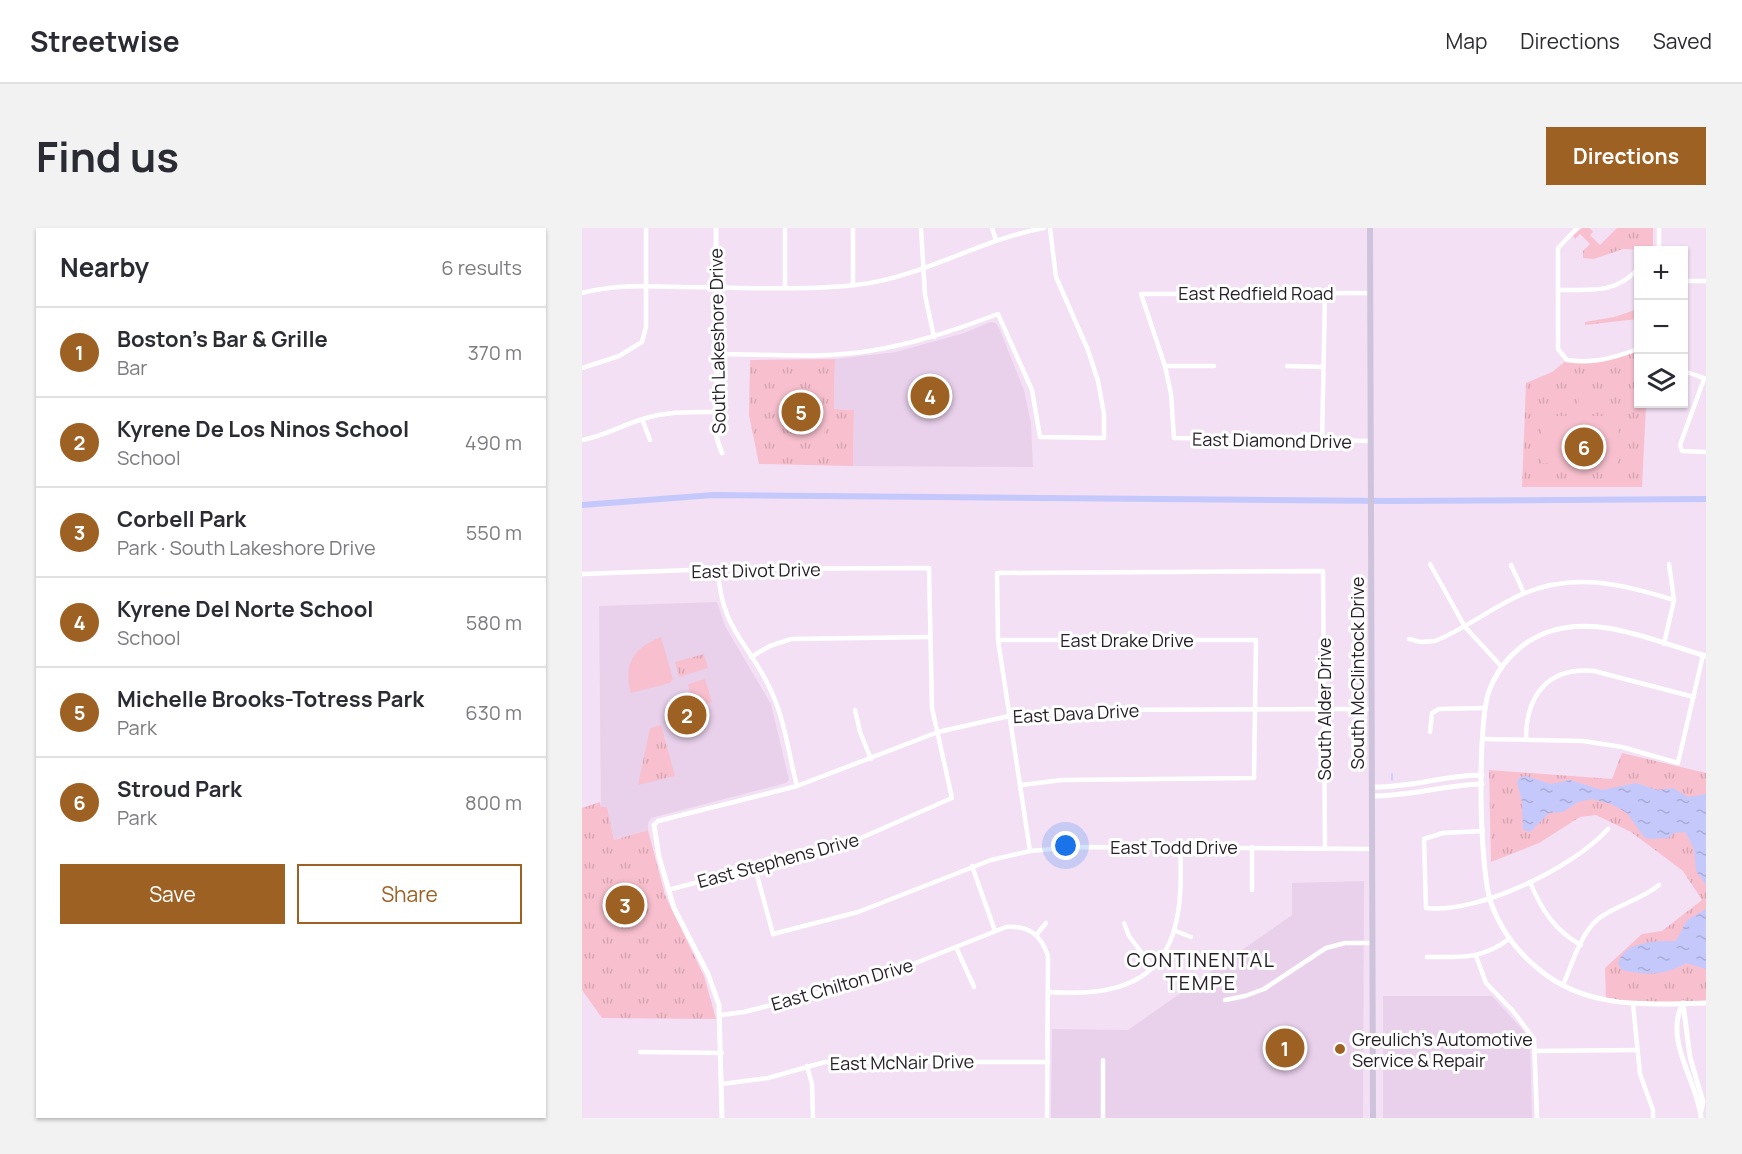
<!DOCTYPE html>
<meta charset="utf-8">
<style>
body{margin:0;font-family:Manrope,sans-serif;background:#f2f2f3;color:#2b2b33}
.controls{position:absolute;right:18px;top:18px;display:grid;overflow:hidden;border-radius:0px;box-shadow:0 2px 4px #0004}
.controls button{width:54px;height:54px;display:grid;place-items:center;padding:0;border:0;border-bottom:2px solid #e1e1e2;background:#fff;color:#2b2b33;font:30px sans-serif}
.you{position:absolute;left:484px;top:618px;width:21px;height:21px;margin:-15px;border:4px solid #fff;border-radius:50%;background:#1a73e8;box-shadow:0 0 0 9px #1a73e833}
.badge{display:grid;place-items:center;width:39px;height:39px;border-radius:50%;background:#9d6124;color:#fff;font-size:20px;font-weight:700}
.pin{position:absolute;translate:-50% -50%;border:3px solid #fff;box-shadow:0 2px 6px #0006}
.list{margin:0;padding:0;list-style:none}
h2{display:flex;justify-content:space-between;align-items:center;height:78px;margin:0;padding:0 24px;font-size:26px}
h2 small{font-size:20px;font-weight:400;color:#7c7c81}
.list li{display:grid;grid-template-columns:39px 1fr auto;gap:18px;align-items:center;box-sizing:border-box;height:90px;padding:0 24px;border-top:2px solid #e1e1e2}
.list b{display:block;font-size:22px;white-space:nowrap}
.list p{margin:0;font-size:20px;white-space:nowrap;color:#7c7c81}
.list em{font-size:20px;font-style:normal;color:#7c7c81}
.actions{display:flex;gap:12px;padding:18px 24px}
.actions a{flex:1;padding:14px 0;border:2px solid #9d6124;border-radius:0px;text-align:center;font-size:21px;color:#9d6124}
.actions .main{background:#9d6124;color:#fff}
.icon{flex:none;width:33px;height:33px;fill:none;stroke:currentColor;stroke-width:2;stroke-linecap:round;stroke-linejoin:round}
.map{position:relative;flex:none;width:1124px;height:890px;overflow:hidden;border-radius:0px}
header{display:flex;align-items:center;gap:36px;box-sizing:border-box;height:84px;padding:0 30px;background:#fff;border-bottom:2px solid #e1e1e2}
header strong{font-size:28px}
nav{display:flex;gap:33px;margin-inline-start:auto;font-size:21px}
.intro{display:flex;align-items:center;justify-content:space-between;box-sizing:border-box;height:144px;padding:0 36px}
h1{margin:0;font-size:42px}
.button{padding:15px 27px;border-radius:0px;background:#9d6124;color:#fff;font-size:21px;font-weight:700}
main{display:flex;gap:36px;padding:0 36px}
aside{flex:1;background:#fff;border-radius:0px;box-shadow:0 2px 4px #0004}
.map>svg:first-child{display:block}
</style>
<header>
<strong>Streetwise</strong>
<nav><a>Map</a><a>Directions</a><a>Saved</a></nav>
</header>
<div class="intro"><h1>Find us</h1><a class="button">Directions</a></div>
<main>
<aside>
<h2>Nearby<small>6 results</small></h2>
<ul class="list">
<li><span class="badge">1</span><div><b>Boston's Bar &amp; Grille</b><p>Bar</p></div><em>370 m</em></li>
<li><span class="badge">2</span><div><b>Kyrene De Los Ninos School</b><p>School</p></div><em>490 m</em></li>
<li><span class="badge">3</span><div><b>Corbell Park</b><p>Park · South Lakeshore Drive</p></div><em>550 m</em></li>
<li><span class="badge">4</span><div><b>Kyrene Del Norte School</b><p>School</p></div><em>580 m</em></li>
<li><span class="badge">5</span><div><b>Michelle Brooks-Totress Park</b><p>Park</p></div><em>630 m</em></li>
<li><span class="badge">6</span><div><b>Stroud Park</b><p>Park</p></div><em>800 m</em></li>
</ul>
<div class="actions"><a class="main">Save</a><a>Share</a></div>
</aside>
<div class="map">
<svg width="1124" height="890" viewBox="0 0 1124 890">
<defs>
<pattern id="park-tufts" width="24" height="20" patternUnits="userSpaceOnUse" patternTransform="scale(1.5)"><rect width="24" height="20" fill="#f8c0ce"/><path d="M3 7l-1-3M5 7V3M7 7l1-3M15 17l-1-3M17 17v-4M19 17l1-3" fill="none" stroke="#d5a5b1"/></pattern>
<pattern id="water-ripples" width="26" height="14" patternUnits="userSpaceOnUse" patternTransform="scale(1.5)"><rect width="26" height="14" fill="#c5c8fb"/><path d="M2 4q2-2 4 0t4 0M15 11q2-2 4 0t4 0" fill="none" stroke="#a9acd7"/></pattern>
</defs>
<rect width="100%" height="100%" fill="#f3e0f5"/>
<g fill="#e9d1ec">
<path d="M409,94L414,95L417,100L442,162L449,195L451,239L271,238L272,182L252,181L253,131L314,124L382,105Z"/>
<path d="M135,374L143,398L189,476L207,552L204,555L69,590L66,595V602L32,612L25,579H19L17,378Z"/>
<path d="M782,653L781,890H469L470,801L546,802L710,687V655Z"/>
<path d="M801,768H910L941,802L948,815L950,890H801Z"/>
</g>
<g fill="url(#park-tufts)">
<path d="M1000,0H1008L1011,4L1008,7L1018,17L1035,0H1071V22L1041,21L1012,31L1001,30V23L1008,16L998,6L993,11L991,8Z"/>
<path d="M1056,81V91L1003,97V94L1032,89Z"/>
<path d="M1056,121V176H1066L1064,179L1060,259H940L944,155L970,144L985,132L1005,135Z"/>
<path d="M253,131L252,181L272,182L271,238L177,236L167,187L168,132Z"/>
<path d="M122,426L126,440L97,449L93,434Z"/>
<path d="M79,497L93,548L56,557L68,500Z"/>
<path d="M1040,525L1124,545V775L1024,773L1023,740L1060,706L1080,703L1120,672L1101,643L1049,604L1014,587L998,589L957,615L909,634L907,542L1030,551Z"/>
<path d="M18,574L19,579H25L32,612L66,602L83,667L122,748L134,791L20,790L0,762V580Z"/>
</g>
<g fill="#f8c0ce">
<path d="M997,160H1008L1009,180H997Z"/>
<path d="M960,188H1037L1036,236L959,235Z"/>
<path d="M217,190H229L228,208H216Z"/>
<rect x="230" y="190" width="12" height="18"/>
<path d="M79,409L91,451L88,455L49,465C41,436 51,420 79,409Z"/>
<path d="M123,451L130,474L112,479L106,456Z"/>
</g>
<g fill="url(#water-ripples)">
<path d="M944,548L969,556L988,552L1020,562L1054,555L1075,562L1091,560L1106,569L1124,566V657L1114,643L1112,621L1103,604L1092,605L1086,610L1068,611L1062,609L1045,585L1029,576L1010,571L996,574L981,584L967,585L948,604L941,602L940,574L935,554L938,549Z"/>
<path d="M1124,681V741L1104,735C1083,748 1063,747 1040,742L1036,736C1042,712 1076,713 1094,713L1105,692Z"/>
</g>
<g fill="none" stroke-linecap="round" stroke-linejoin="round">
<path stroke="#c5c8fb" stroke-width="1.5" d="M810,546V552"/>
<path stroke="#c5c8fb" stroke-width="6" d="M0,277L131,267L808,273L1124,271"/>
<g stroke="#fff" stroke-width="4.5">
<path d="M271,0V57"/>
<path d="M339,0L343,67L352,109"/>
<path d="M410,0L414,12"/>
<path d="M995,0L976,20V121L985,132C1012,136 1031,130 1056,121"/>
<path d="M1077,0V22"/>
<path d="M1102,53H1124"/>
<path d="M203,59V1"/>
<path d="M976,62C1008,61 1031,67 1055,42"/>
<path d="M0,65C33,56 66,58 100,59C157,59 217,63 274,57C342,49 396,12 462,0"/>
<path d="M789,65L559,66L583,138L589,166L592,210L789,213"/>
<path d="M135,126C185,126 238,131 287,123C332,116 373,102 416,86L450,162L458,209L522,210V186L516,153L506,122L474,49L468,0"/>
<path d="M583,138H632"/>
<path d="M705,138L742,139"/>
<path d="M0,140L37,128L60,114L64,99V0"/>
<path d="M1102,143L1124,151"/>
<path d="M1122,151L1098,217L1100,223L1124,224"/>
<path d="M60,191L68,212"/>
<path d="M0,212C23,208 40,197 61,191C85,183 110,184 135,184"/>
<path d="M740,213L743,66"/>
<path d="M848,336L883,399L920,439"/>
<path d="M929,337L942,365"/>
<path d="M136,341C139,404 168,414 190,465C203,493 207,528 215,558"/>
<path d="M0,346L136,341L347,340L350,480L370,570L272,613L86,662"/>
<path d="M827,411L839,414L853,413C880,402 904,384 930,371C985,342 1036,355 1092,372"/>
<path d="M416,412H674L672,550L480,552L439,557"/>
<path d="M1082,416L1092,372L1087,336"/>
<path d="M169,429L188,418L209,411L348,409"/>
<path d="M273,482L278,504L289,531"/>
<path d="M848,504L850,485L857,481L902,480"/>
<path d="M901,511L1001,513L1040,519L1096,535L1121,427"/>
<path d="M944,511C944,468 965,439 1012,443L1112,469"/>
<path d="M72,597L76,593L215,558L356,504L427,488L507,482L790,481"/>
<path d="M901,603L861,605L842,611L844,680C896,686 991,640 1026,601"/>
<path d="M670,619V662"/>
<path d="M448,623L416,412L415,345L741,343L743,619"/>
<path d="M390,638L413,703"/>
<path d="M173,640L191,706L276,684L409,632L448,623L493,619L790,621"/>
<path d="M948,654C959,681 973,703 999,717"/>
<path d="M542,695L547,708L571,740"/>
<path d="M594,703L609,709"/>
<path d="M455,706L464,695"/>
<path d="M374,719L392,759"/>
<path d="M894,728L904,755L931,783L952,811L955,890"/>
<path d="M845,729C878,729 899,732 927,711"/>
<path d="M981,757C990,737 998,706 1016,691C1034,677 1059,672 1077,657"/>
<path d="M466,764C578,772 604,723 598,619"/>
<path d="M643,772L663,768L682,761L744,720L763,715H791"/>
<path d="M1051,776L1058,846L1071,882V890"/>
<path d="M139,787L162,784L296,750L424,699C447,697 459,707 466,728L465,890"/>
<path d="M953,823L1055,822"/>
<path d="M58,824L140,825"/>
<path d="M225,838L230,856L231,890"/>
<path d="M140,856L186,850L243,834H466"/>
<path d="M521,890V832"/>
</g>
<g stroke="#fff" stroke-width="5">
<path d="M134,0L135,211L140,225"/>
<path d="M1124,428C1074,414 1017,386 966,404C938,414 917,436 907,463C895,498 897,639 909,675C919,703 936,725 959,743C1007,782 1067,776 1124,775"/>
<path d="M790,559C828,560 863,547 900,547"/>
<path d="M790,568C828,568 863,557 900,556"/>
<path d="M72,597L77,629L92,680L126,746L137,777L140,890"/>
<path d="M1101,775C1081,812 1116,854 1119,890"/>
<path d="M1101,775L1108,829L1121,874L1119,883"/>
</g>
<path stroke="#cdc3db" stroke-width="6" d="M788,0L791,890"/>
</g>
<circle fill="#9d6124" stroke="#fff" stroke-width="2" cx="758" cy="821" r="6"/>
<g text-anchor="middle" dominant-baseline="central" stroke-width="6" stroke-linejoin="round" paint-order="stroke">
<g font-size="18" fill="#272028" stroke="#fff">
<text x="674" y="65">East Redfield Road</text>
<text transform="translate(135 113) rotate(-91)">South Lakeshore Drive</text>
<text transform="translate(690 212) rotate(1)">East Diamond Drive</text>
<text transform="translate(174 342) rotate(-1)">East Divot Drive</text>
<text x="545" y="412">East Drake Drive</text>
<text transform="translate(775 445) rotate(-90)">South McClintock Drive</text>
<text transform="translate(742 481) rotate(-90)">South Alder Drive</text>
<text transform="translate(494 485) rotate(-3)">East Dava Drive</text>
<text x="592" y="619">East Todd Drive</text>
<text transform="translate(196 632) rotate(-15)">East Stephens Drive</text>
<text transform="translate(260 756) rotate(-16)">East Chilton Drive</text>
<text transform="translate(320 834) rotate(-1)">East McNair Drive</text>
</g>
<g font-size="18" fill="#272028" stroke="#fff" text-anchor="start">
<text x="770" y="811">Greulich's Automotive<tspan x="770" dy="21">Service &amp; Repair</tspan></text>
</g>
<g font-size="20" letter-spacing="1.5" fill="#272028" stroke="#fff">
<text x="619" y="731">CONTINENTAL<tspan x="619" dy="23">TEMPE</tspan></text>
</g>
</g>
</svg>
<div class="controls">
<button>+</button>
<button>−</button>
<button><svg class="icon" aria-label="layers" viewBox="0 0 24 24"><path d="M12 4l9 5-9 5-9-5zM3 14l9 5 9-5"/></svg></button>
</div>
<div class="you"></div>
<div class="pin badge" style="left:703px;top:820px">1</div>
<div class="pin badge" style="left:105px;top:487px">2</div>
<div class="pin badge" style="left:43px;top:677px">3</div>
<div class="pin badge" style="left:348px;top:168px">4</div>
<div class="pin badge" style="left:219px;top:184px">5</div>
<div class="pin badge" style="left:1002px;top:219px">6</div>
</div>
</main>
